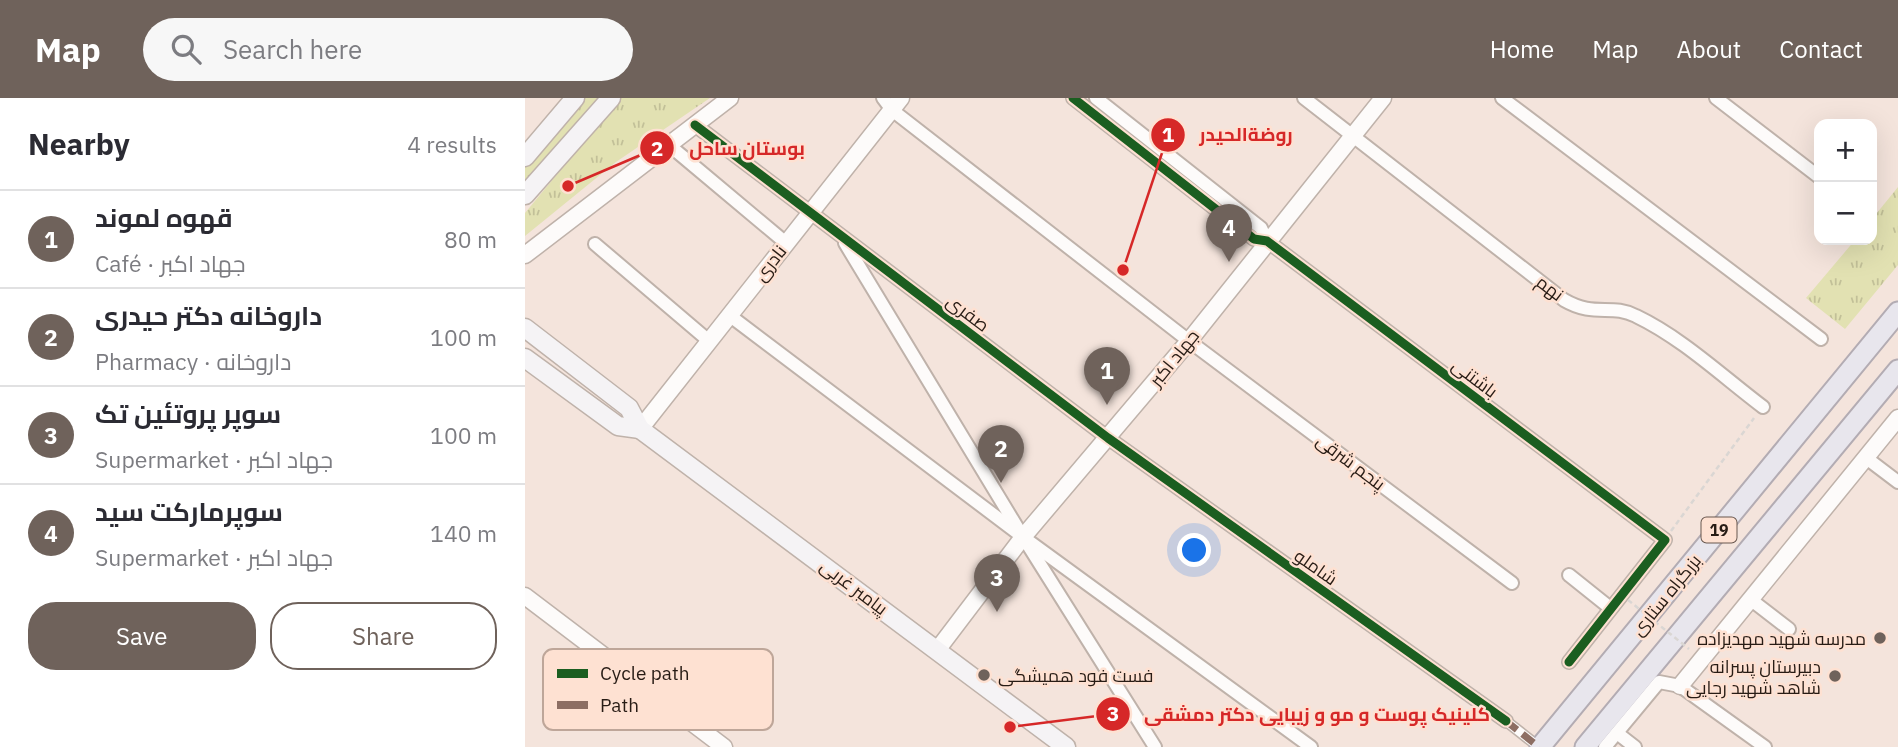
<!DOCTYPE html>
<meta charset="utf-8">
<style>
body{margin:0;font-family:"IBM Plex Sans",Cairo,sans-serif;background:#f7f7f7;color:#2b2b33}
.controls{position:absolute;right:21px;top:21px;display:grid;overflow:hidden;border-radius:14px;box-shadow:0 7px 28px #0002}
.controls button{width:63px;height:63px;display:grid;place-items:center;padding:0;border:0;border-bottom:2px solid #e1e1e2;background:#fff;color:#2b2b33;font:35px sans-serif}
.you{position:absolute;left:670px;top:453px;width:24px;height:24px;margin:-18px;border:5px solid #fff;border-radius:50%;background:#1a73e8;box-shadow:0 0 0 10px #1a73e833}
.badge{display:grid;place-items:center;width:46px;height:46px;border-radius:50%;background:#6f625b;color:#fff;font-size:23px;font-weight:700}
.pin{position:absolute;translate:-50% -58px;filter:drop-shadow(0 2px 4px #0008)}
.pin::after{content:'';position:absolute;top:37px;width:24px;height:21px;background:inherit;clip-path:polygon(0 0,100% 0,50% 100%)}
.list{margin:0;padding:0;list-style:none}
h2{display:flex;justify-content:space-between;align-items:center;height:91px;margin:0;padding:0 28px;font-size:30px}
h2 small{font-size:23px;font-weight:400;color:#7c7c81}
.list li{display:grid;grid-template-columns:46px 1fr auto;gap:21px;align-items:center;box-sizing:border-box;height:98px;padding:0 28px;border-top:2px solid #e1e1e2}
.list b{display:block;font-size:26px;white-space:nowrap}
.list p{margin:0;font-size:23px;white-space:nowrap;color:#7c7c81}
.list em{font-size:23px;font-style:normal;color:#7c7c81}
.actions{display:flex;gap:14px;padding:21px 28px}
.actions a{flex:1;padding:16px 0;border:2px solid #6f625b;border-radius:28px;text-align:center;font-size:24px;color:#6f625b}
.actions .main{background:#6f625b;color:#fff}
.icon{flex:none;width:38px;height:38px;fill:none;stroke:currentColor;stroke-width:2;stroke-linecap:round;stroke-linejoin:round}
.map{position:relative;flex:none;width:1373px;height:649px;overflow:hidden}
header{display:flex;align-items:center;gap:42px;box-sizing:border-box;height:98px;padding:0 35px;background:#6f625b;color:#fff}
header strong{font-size:33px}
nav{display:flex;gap:38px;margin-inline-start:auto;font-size:24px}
.search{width:490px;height:63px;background:#f7f7f7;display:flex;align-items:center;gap:18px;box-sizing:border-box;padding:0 24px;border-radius:38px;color:#7c7c81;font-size:26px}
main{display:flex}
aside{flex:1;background:#fff}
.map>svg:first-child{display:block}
</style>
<header>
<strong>Map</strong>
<div class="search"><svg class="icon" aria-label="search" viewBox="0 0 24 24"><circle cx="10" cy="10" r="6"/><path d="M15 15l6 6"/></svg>Search here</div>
<nav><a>Home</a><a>Map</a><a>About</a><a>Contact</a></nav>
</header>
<main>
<aside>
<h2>Nearby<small>4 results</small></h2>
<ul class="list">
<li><span class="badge">1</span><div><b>قهوه لموند</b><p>Café · جهاد اکبر</p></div><em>80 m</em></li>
<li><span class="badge">2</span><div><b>داروخانه دکتر حیدری</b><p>Pharmacy · داروخانه</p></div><em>100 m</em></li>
<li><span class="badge">3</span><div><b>سوپر پروتئین تک</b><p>Supermarket · جهاد اکبر</p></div><em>100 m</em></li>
<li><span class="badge">4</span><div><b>سوپرمارکت سید</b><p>Supermarket · جهاد اکبر</p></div><em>140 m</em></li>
</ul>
<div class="actions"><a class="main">Save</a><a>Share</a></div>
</aside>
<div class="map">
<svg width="1373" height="649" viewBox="0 0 1373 649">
<defs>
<pattern id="grass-tufts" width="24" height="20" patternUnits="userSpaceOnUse" patternTransform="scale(1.75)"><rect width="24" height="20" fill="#e2e1b2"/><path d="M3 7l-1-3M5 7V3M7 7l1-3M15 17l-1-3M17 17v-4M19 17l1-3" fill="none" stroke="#c2c098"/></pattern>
</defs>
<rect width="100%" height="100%" fill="#f4e4dc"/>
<g fill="url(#grass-tufts)">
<path d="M60,0H76L0,85V67Z"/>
<path d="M95,0H185L91,64L0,138V115Z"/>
<path d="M1373,89V167L1320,231L1281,200L1330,142H1347V121Z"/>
</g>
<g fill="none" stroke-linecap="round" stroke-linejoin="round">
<defs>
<path id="pedestrian" d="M981,623L1014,649"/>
<g id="minor">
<path d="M358,0L367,12L664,243L987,485"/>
<path d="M548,0L729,141L742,143L1140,442L1044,564"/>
<path d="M571,0L736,130L742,143"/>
<path d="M779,0L1039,202C1070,220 1086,205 1111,218C1157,240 1197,278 1238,309"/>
<path d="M977,0L1296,241"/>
<path d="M1191,0L1294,79"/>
<path d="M170,27L583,340L981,623"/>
<path d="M144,47L261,145"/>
<path d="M320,145L498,439L630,649"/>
<path d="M70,146L184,243"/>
<path d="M204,217L498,439L786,649"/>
<path d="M1340,359L1373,384"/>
<path d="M1044,477L1084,509"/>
<path d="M1225,501L1264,531"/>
<path d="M1092,635L1110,649"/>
<path d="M1080,649L1134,584L1155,588L1240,649"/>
</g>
<g id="tertiary">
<path d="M0,157L205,0"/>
<path d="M115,331L376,0"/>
<path d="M0,498L199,649"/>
<path d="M413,551L498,439L664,243L858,0"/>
<path d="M1155,588L1373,320"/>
</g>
<g id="secondary">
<path d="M0,59L50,0"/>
<path d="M0,97L86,0"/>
<path d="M0,230L104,310L115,331L541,649"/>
<path d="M0,260L93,328L115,331"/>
</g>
<g id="trunk">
<path d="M1015,649L1373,214"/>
<path d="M1060,649L1373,272"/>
</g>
</defs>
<use href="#pedestrian" stroke="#bfb2aa" stroke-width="12"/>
<use href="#minor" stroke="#bfb2aa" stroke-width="16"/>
<use href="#tertiary" stroke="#bfb2aa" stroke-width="19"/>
<use href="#secondary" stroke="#bfb2aa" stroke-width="21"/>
<use href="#trunk" stroke="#b3acb3" stroke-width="23"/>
<path stroke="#dad6d3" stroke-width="2.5" stroke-dasharray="5 3.5" stroke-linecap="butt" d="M1146,433L1229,320"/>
<use href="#pedestrian" stroke="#fdfbfa" stroke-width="9"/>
<use href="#minor" stroke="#fdfbfa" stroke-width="12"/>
<use href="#tertiary" stroke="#fdfbfa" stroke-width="16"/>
<use href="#secondary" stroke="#f5f3f5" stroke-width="18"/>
<use href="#trunk" stroke="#e8e6ed" stroke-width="19"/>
<path stroke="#dad6d3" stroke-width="2.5" stroke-dasharray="5 3.5" stroke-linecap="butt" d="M1103,502L1164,551"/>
<path stroke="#8d6e63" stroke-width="7" stroke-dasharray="14 7" stroke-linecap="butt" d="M981,623L1014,649"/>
<defs>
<g id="cycleway">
<path d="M548,0L729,141L742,143L1140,442L1044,564"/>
<path d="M170,27L583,340L981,623"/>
</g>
</defs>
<use href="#cycleway" stroke="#fee1d2" stroke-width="13"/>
<use href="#cycleway" stroke="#1b5e20" stroke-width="9"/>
</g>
<g fill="#6f625b" stroke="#fee1d2" stroke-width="2.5">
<circle cx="1355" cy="540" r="7"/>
<circle cx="459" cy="577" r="7"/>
<circle cx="1310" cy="578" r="7"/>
</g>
<g text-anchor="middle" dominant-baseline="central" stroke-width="5" stroke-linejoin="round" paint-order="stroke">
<rect fill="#fee1d2" stroke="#68574e" stroke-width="2" x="1176.5" y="419.5" width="35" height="25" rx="5"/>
<g font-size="16" font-weight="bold" fill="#281c15">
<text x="1194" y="432">19</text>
</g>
<g font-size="18" fill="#281c15" stroke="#fee1d2">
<text transform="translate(245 165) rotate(-52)">نادری</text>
<text transform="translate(1025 190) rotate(37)">نهم</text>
<text transform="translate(443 215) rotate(37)">صفری</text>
<text transform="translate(649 260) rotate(-51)">جهاد اکبر</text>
<text transform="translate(950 280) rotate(37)">باشتنی</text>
<text transform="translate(826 364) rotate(37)">پنجم شرقی</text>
<text transform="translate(791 469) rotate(35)">شاملو</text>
<text transform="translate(329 489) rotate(37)">پیامبر غربی</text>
<text transform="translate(1141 497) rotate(-51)">بزرگراه ستاری</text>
</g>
<g font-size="18" fill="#281c15" stroke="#fee1d2" text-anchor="end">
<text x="1341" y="540">مدرسه شهيد مهديزاده</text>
<text x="1296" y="568">دبیرستان پسرانه<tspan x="1296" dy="21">شاهد شهید رجایی</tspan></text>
<text x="473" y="577" text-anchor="start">فست فود همیشگی</text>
</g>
</g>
<rect x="18" y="551" width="230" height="81" rx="10" fill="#fee1d2" stroke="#bea699" stroke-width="2"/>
<rect x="32" y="571" width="31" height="9" fill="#1b5e20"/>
<rect x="32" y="603" width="31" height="8" fill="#8d6e63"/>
<g font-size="19" fill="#281c15">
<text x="75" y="582">Cycle path</text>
<text x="75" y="614">Path</text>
</g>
<path fill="none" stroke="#d62828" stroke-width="2.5" d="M598 172L643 37M43 88L132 50M485 629L588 616"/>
<g fill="#d62828" stroke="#fee1d2" stroke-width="2.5">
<circle cx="598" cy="172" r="7"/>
<circle cx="43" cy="88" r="7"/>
<circle cx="485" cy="629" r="7"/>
<circle cx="643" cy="37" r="18"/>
<circle cx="132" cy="50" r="18"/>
<circle cx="588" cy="616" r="18"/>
</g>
<g font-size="21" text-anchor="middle" font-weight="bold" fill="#fff">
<text x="643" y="44">1</text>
<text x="132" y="58">2</text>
<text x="588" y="623">3</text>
</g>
<g font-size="19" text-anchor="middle" font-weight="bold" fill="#d62828" stroke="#fee1d2" stroke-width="5" stroke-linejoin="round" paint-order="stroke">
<text x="721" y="43">روضةالحیدر</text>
<text x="222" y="57">بوستان ساحل</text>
<text x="792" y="623">کلینیک پوست و مو و زیبایی دکتر دمشقی</text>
</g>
</svg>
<div class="controls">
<button>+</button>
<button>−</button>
</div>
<div class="you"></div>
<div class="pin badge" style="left:582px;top:307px">1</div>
<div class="pin badge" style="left:476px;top:385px">2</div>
<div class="pin badge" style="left:472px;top:514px">3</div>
<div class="pin badge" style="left:704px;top:164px">4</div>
</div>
</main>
